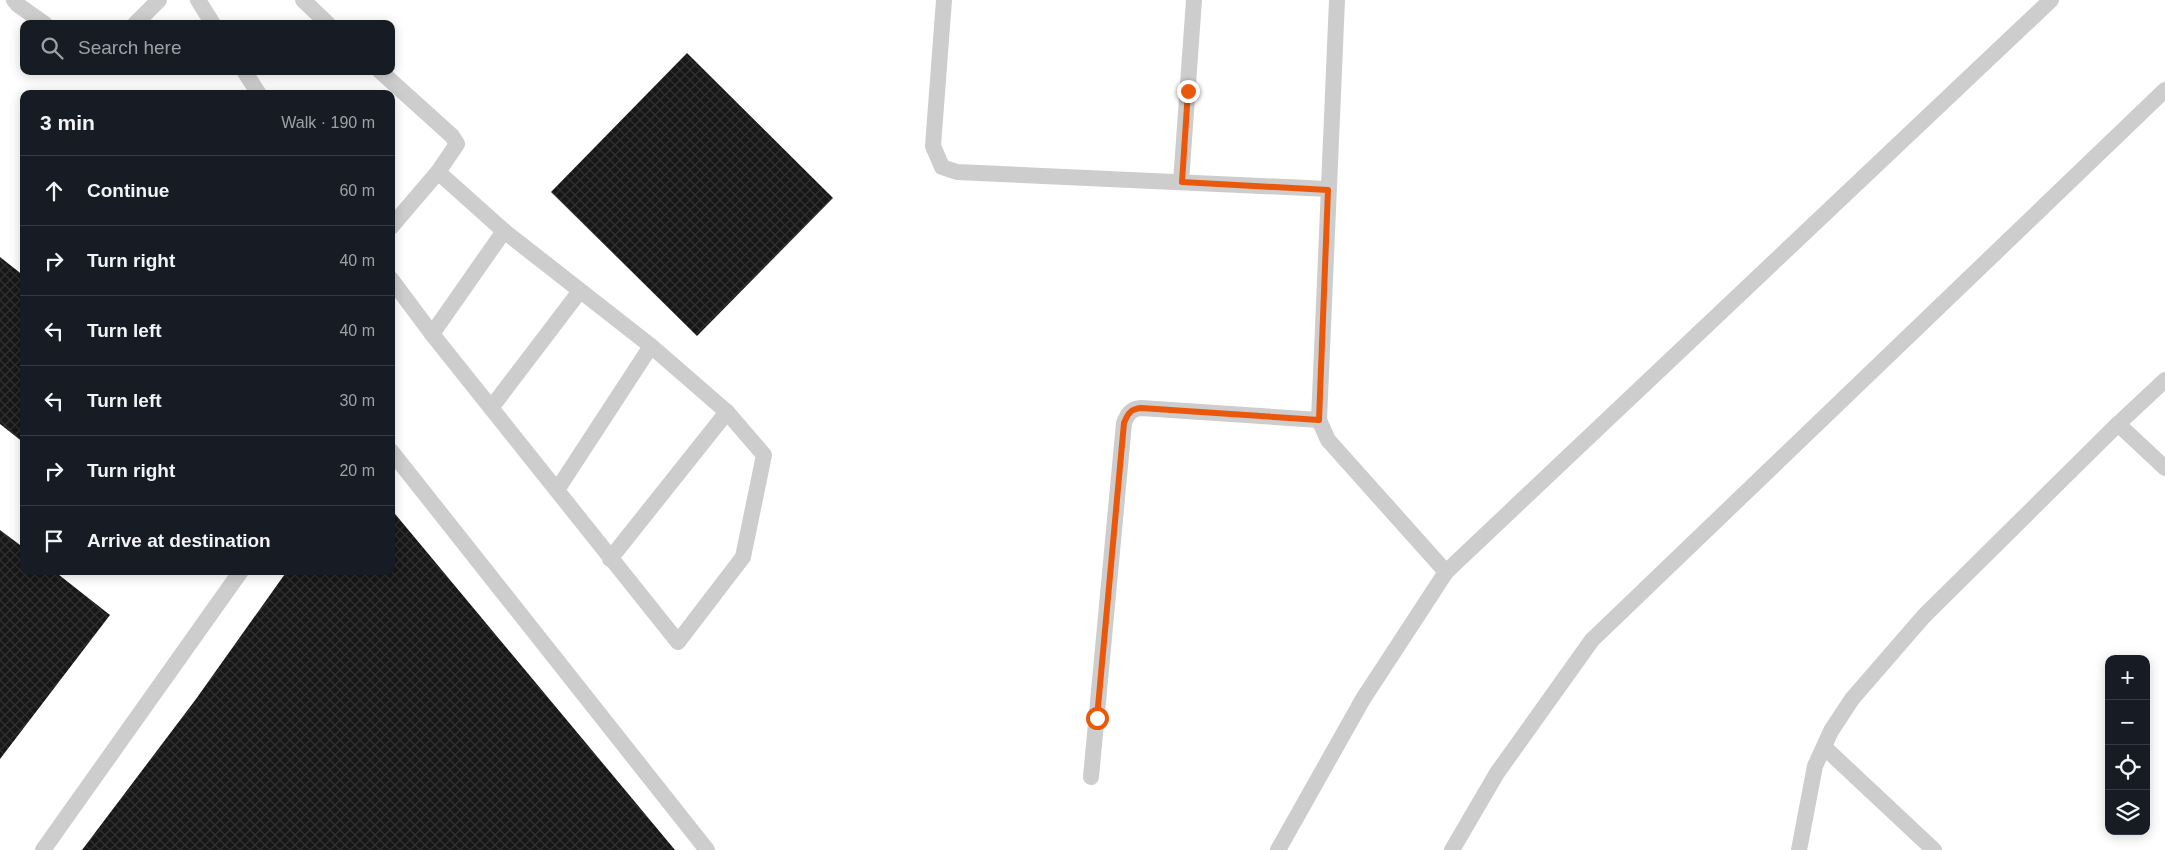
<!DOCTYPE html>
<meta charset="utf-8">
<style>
body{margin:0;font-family:Arial,sans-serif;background:#242831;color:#f1f3f6}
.controls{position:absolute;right:15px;bottom:15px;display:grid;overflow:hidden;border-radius:10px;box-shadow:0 2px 12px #0003}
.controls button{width:45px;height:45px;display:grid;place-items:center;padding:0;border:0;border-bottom:1px solid #363941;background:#171b24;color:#f1f3f6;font:25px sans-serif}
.stop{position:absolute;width:15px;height:15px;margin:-11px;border:4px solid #ea580c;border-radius:50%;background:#fff}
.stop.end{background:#ea580c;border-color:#fff;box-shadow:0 1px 5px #0008}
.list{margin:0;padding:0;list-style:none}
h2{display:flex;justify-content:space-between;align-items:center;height:65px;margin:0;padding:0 20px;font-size:21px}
h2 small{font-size:16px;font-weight:400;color:#9ea1a6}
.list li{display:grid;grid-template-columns:32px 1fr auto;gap:15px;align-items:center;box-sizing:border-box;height:70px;padding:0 20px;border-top:1px solid #363941}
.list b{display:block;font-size:19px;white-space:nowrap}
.list em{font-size:16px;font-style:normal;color:#9ea1a6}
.icon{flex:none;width:28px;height:28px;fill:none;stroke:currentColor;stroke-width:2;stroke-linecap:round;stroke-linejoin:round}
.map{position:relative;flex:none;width:2165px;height:850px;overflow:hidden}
.search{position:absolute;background:#171b24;box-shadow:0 2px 12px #0003;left:20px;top:20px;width:375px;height:55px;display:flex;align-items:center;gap:12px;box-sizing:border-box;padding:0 18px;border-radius:10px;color:#9ea1a6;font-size:19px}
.panel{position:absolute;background:#171b24;box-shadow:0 2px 12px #0003;left:20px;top:90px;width:375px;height:485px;border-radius:10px}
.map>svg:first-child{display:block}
</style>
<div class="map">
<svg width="2165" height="850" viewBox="0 0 2165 850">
<defs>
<pattern id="building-cross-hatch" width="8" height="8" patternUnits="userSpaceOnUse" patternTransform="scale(1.25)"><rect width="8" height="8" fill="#171717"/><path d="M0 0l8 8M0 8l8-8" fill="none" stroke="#303030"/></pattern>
</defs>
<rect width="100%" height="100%" fill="#fff"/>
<g fill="url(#building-cross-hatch)">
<path d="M687,53L833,198L697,336L551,192Z"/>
<path d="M0,257L24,276V443L0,424Z"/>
<path d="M391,509L675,850H82L196,699L287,571H391Z"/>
<path d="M0,530L24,548V571H54L110,615L0,759Z"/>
</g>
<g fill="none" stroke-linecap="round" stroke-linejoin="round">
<g stroke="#cdcdcd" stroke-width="16">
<path d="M14,0L18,5L45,24"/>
<path d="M198,0L213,24"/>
<path d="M303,0L328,24"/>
<path d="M944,0L933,146L942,167L957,172L1328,189"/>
<path d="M1337,0L1319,420L1328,440L1446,572"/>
<path d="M135,24L159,0"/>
<path d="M244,71L259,94"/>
<path d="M380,71L452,136L457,144L438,172L504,231L651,346L727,412L764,455L743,557L678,642L432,334L391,279"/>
<path d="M1181,182L1194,0"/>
<path d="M391,227L438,172"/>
<path d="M432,334L504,231"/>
<path d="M491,408L580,291"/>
<path d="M2118,424L2165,468"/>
<path d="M391,451L707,850"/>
<path d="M557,490L651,346"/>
<path d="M610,559L727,412"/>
<path d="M1824,747L1934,850"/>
<path d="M1091,777L1124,423C1128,413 1131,409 1141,408L1319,420"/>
<path d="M43,850L241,571"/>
<path d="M1278,850L1363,699L1446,572L2051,0"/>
<path d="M1452,850L1497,773L1592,640L2165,90"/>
<path d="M1799,850L1815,766L1831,731L1852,699L1924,616L2118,424L2165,380"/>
</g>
</g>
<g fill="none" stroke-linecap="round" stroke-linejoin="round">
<path stroke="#ea580c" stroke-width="6" d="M1097,718L1124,423C1128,413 1131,409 1141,408L1319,420L1328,190L1182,182L1188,91"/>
</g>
</svg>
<div class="controls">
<button>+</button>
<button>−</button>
<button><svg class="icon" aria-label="locate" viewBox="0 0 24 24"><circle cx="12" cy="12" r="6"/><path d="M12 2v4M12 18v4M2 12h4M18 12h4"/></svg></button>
<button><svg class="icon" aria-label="layers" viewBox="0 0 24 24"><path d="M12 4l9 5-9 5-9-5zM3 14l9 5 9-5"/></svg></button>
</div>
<div class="stop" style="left:1097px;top:718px"></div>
<div class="stop end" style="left:1188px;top:91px"></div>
<div class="search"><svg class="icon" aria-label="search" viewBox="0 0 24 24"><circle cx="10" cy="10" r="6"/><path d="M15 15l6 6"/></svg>Search here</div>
<section class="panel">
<h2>3 min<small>Walk · 190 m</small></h2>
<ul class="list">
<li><svg class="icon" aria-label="ahead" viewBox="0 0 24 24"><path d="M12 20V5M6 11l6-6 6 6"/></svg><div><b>Continue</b></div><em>60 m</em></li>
<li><svg class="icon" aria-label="right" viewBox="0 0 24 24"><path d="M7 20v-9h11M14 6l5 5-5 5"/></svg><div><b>Turn right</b></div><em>40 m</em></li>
<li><svg class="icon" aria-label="left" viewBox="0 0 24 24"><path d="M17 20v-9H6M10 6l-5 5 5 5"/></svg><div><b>Turn left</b></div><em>40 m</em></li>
<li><svg class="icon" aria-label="left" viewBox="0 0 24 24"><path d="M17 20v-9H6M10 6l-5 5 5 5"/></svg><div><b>Turn left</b></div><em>30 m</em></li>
<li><svg class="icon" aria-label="right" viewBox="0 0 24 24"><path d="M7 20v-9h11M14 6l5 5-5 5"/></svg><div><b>Turn right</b></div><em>20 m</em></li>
<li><svg class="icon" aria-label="arrive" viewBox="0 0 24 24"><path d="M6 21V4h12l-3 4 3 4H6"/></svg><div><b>Arrive at destination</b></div></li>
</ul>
</section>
</div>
